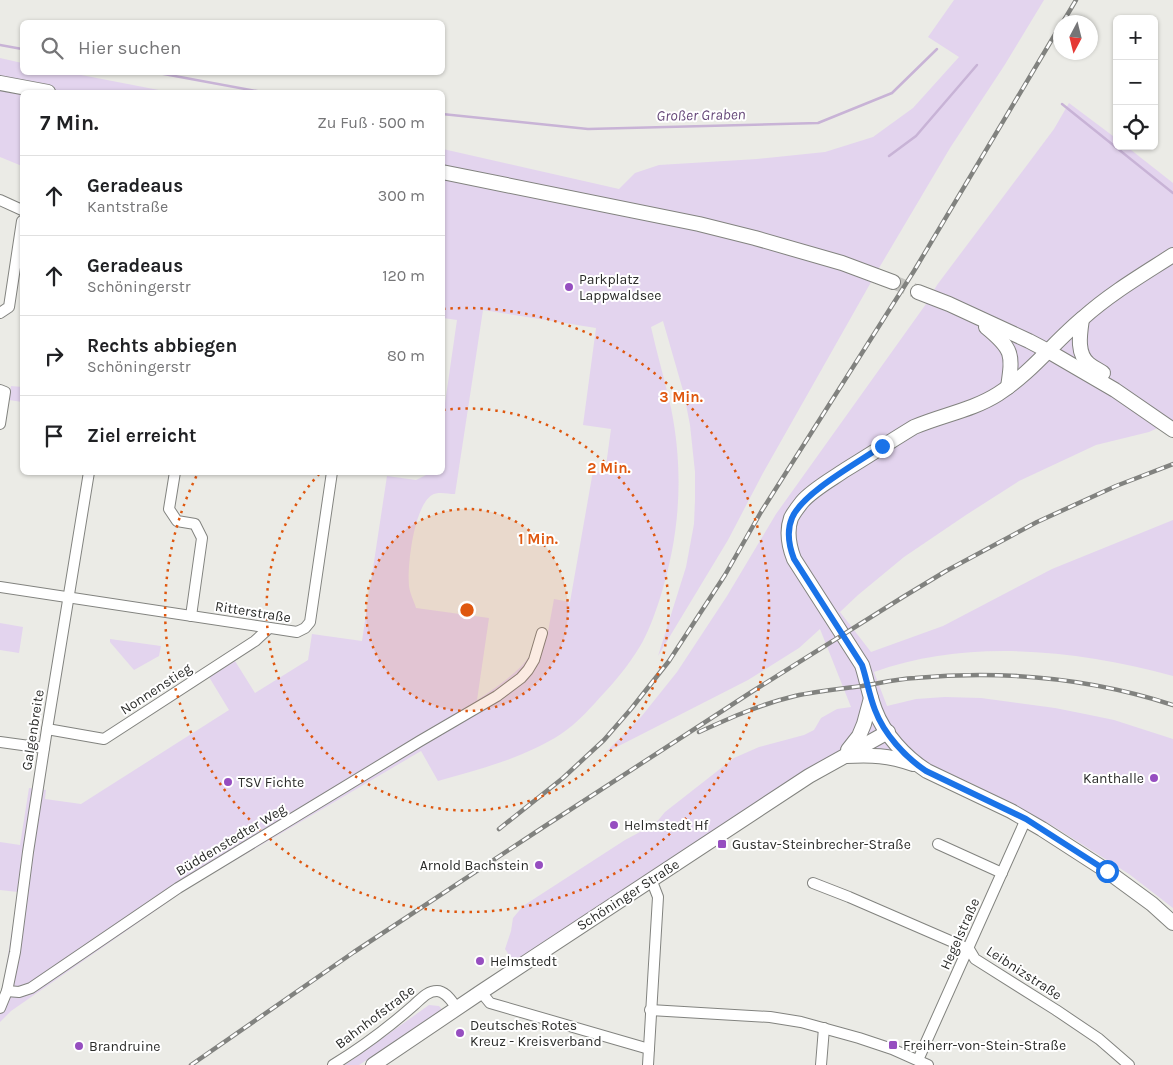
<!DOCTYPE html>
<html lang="de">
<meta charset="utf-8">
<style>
body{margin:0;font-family:Karla,sans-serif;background:#f2f2f2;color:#202124}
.controls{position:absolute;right:15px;top:15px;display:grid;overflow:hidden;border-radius:8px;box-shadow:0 1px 4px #0004}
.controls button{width:45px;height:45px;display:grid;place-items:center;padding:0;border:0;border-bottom:1px solid #e0e0e0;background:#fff;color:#202124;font:25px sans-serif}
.compass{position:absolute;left:1053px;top:15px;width:45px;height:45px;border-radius:50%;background:#fff;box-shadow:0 1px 4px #0004;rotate:187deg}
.stop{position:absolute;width:15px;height:15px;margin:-11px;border:4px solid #1a73e8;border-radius:50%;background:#fff}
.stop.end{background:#1a73e8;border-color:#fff;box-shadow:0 1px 5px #0008}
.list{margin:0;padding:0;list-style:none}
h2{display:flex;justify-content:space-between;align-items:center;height:65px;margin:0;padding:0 20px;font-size:21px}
h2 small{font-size:16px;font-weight:400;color:#757577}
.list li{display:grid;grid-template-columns:32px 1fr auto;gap:15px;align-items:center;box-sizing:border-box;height:80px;padding:0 20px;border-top:1px solid #e0e0e0}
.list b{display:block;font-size:19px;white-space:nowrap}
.list p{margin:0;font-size:16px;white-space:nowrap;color:#757577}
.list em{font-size:16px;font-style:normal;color:#757577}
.icon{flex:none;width:28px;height:28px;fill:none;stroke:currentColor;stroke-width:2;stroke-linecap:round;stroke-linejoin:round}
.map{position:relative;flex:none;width:1173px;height:1065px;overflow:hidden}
.search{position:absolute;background:#fff;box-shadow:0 1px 4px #0004;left:20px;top:20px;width:425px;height:55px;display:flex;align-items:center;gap:12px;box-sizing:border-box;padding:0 18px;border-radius:8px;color:#757577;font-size:19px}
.panel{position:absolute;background:#fff;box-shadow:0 1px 4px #0004;left:20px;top:90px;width:425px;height:385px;border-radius:8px}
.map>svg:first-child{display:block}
</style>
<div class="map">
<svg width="1173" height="1065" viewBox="0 0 1173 1065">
<rect width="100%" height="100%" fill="#ebebe6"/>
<g fill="#e3d4ee" fill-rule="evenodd">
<path d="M954,0H1044L1004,66L950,148L879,268L763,473L728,540L658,656L686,567L694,524L695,500V472L690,425L684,394L663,321L651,327C657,354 665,381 671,408C684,472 680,533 661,595C656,610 651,626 643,641C633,659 620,676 605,692C592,706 578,723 561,734C524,758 480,769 438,781L421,751L188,888L11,1011L0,1022V1005L15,993L5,975L18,892L0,890V842L20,845L29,788L46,790L45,799L81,804L229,710L209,677L235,661L255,693L308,660L312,634L362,641L387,476L416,480L430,473L442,472L443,417L457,320L443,318V149L619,189L635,173L659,165L757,159L825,152L873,137L913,108L959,57L928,37ZM483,310L596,328L583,425L611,429L605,473L593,471L570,602L554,599L547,637L537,636C534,644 533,652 528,658C519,672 491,691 477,700L489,618L416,608C414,601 410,594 409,586C407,566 414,506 432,495C438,491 448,494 455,494Z"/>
<path d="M0,58L22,63V72L71,73L169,92H22V166L0,157Z"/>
<path d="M1069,103L1117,139V146H1126L1173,183V421L1149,432L1096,445L1019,481L966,515L904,557L858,595L840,612L871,652L943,626L1052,569L1173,520V676C1077,650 969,638 874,672L887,706L916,699L945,697L981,698L1055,708L1085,714L1114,720L1173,739V908L1129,874L1053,826L977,786L955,776L890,752L843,749L515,964L505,949L511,931L513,918L523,906L625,840L655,824L665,812L734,758L759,747L804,735L814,730L821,718L837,709L851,707L820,629L799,648L748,680L605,753L641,717L677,672L727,596L776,514L926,304L937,285L1054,129Z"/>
<path d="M11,386L22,387V402L9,400Z"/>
<path d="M0,623L23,627L19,653L0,650Z"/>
<path d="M110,639L161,646L159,656L134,670L110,642Z"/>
<path d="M429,1005L439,1006L443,1011L359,1065H345Z"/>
</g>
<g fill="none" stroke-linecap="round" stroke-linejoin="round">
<g stroke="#c8b3d6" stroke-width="2.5">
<path d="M0,45L22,49"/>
<path d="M153,72L262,92"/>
<path d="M1062,104L1173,193"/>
<path d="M442,114L588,129L818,123L892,93L937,49"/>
<path d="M889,156L916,136L977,65"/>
</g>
<path stroke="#c5c5c0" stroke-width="14" stroke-dasharray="14 7" stroke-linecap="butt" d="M893,282L918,292"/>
<defs>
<g id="minor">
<path d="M0,200L22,210"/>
<path d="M0,313L9,307L22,221"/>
<path d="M0,390L5,392L0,424"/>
<path d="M175,472L169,509L177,521L195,524L202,538L191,616"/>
<path d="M0,587L297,632L305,628L310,622L332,472"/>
<path d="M47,729L104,739L255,641L269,628"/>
<path d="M0,742L44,748"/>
<path d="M938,844L1002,873"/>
<path d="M813,883L849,897L969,949L975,959L1056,1010L1099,1039L1129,1065"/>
<path d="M7,991L19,992L31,988L178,888L420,741L497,696L521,678L528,670L534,660L542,633"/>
<path d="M481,992L490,1003L649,1049"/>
<path d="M0,1008L7,991L15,952L28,852L47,729L89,472"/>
<path d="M650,1010L770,1017L801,1022L859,1038L892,1049L928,1065"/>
<path d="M918,1060L1026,819"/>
<path d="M333,1065C361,1048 389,1027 414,1005C421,999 427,991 437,991C446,991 452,1002 457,1008"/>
<path d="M648,1065L658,897L651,879"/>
<path d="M821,1065L824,1028"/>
</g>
<g id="major">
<path d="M0,83L48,92"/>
<path d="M442,172L699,224L755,238L842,263L893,282"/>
<path d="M1173,255C1142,275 1111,293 1083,318C1054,342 1031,373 998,394C973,410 942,415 914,427C891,441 868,456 845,470C832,479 812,490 802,502C798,507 794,512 791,518C786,532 789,546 794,559L862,665C867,680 869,695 875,710C884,734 905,757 927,771L1011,811L1042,829L1107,871L1152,904L1173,923"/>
<path d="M918,292L949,304L1029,341L1048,351L1115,390L1173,430"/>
<path d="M1082,319C1080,333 1076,354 1089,364C1094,368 1099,370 1103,373"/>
<path d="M986,327C1013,349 1013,354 1008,387"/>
<path d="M848,750L859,736L864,724L871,698"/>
<path d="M846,756C872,755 888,755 913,764"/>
<path d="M373,1065L481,992L809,776L888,732"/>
</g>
</defs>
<use href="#minor" stroke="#82837f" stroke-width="12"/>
<use href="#major" stroke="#82837f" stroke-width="16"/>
<use href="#minor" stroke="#fff" stroke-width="10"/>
<use href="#major" stroke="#fff" stroke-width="14"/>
<defs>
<g id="rail">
<path d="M1063,22L1076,0"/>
<path d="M699,732C730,718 761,704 795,696C817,691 840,689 862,686C880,683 897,679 915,678C1002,670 1090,678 1173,705"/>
<path d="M499,829L563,778L604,740L631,709L669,661L725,575L761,512L914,271L1060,26"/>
<path d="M191,1065L354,952L542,828L753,691L903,597L946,571L1037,522L1116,486L1173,464"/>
</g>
</defs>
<use href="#rail" stroke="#81827f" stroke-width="4.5"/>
<use href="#rail" stroke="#fff" stroke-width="2.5" stroke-dasharray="8" stroke-linecap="butt"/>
</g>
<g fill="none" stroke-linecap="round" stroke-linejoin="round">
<path stroke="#1a73e8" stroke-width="6" d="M882,446C859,462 802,493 792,518C786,532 789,546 794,559L862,665C867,680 869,695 875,710C884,734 905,757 926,771L1026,819L1107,871"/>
</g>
<circle cx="467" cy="610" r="101" fill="#df570e" fill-opacity=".12"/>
<g fill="none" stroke="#df570e" stroke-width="2.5" stroke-dasharray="2.5 5">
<circle cx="467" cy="610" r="101"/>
<path d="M443 410A201 201 0 1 1 320 473"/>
<path d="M443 309A302 302 0 1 1 198 473"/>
</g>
<g fill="#964ec0" stroke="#fff" stroke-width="2">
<circle cx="569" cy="287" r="5"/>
<circle cx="1154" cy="778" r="5"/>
<circle cx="228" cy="782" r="5"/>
<circle cx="614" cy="825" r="5"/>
<rect x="717" y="839" width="10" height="10" rx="2.5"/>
<circle cx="539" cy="865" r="5"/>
<circle cx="480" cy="961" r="5"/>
<circle cx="460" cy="1033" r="5"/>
<rect x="888" y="1040" width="10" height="10" rx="2.5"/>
<circle cx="79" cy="1046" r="5"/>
</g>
<g text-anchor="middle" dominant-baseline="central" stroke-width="4" stroke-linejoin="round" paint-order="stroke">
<g font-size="14" fill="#2b2c2a" stroke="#fff" text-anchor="start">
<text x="579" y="279">Parkplatz<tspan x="579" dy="16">Lappwaldsee</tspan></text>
<text x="1144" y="778" text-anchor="end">Kanthalle</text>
<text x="238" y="782">TSV Fichte</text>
<text x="624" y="825">Helmstedt Hf</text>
<text x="732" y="844">Gustav-Steinbrecher-Straße</text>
<text x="529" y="865" text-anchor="end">Arnold Bachstein</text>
<text x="490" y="961">Helmstedt</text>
<text x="470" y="1025">Deutsches Rotes<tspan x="470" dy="16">Kreuz - Kreisverband</tspan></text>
<text x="903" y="1045">Freiherr-von-Stein-Straße</text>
<text x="89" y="1046">Brandruine</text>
</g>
<g font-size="14" fill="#2b2c2a" stroke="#fff">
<text transform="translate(253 612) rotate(9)">Ritterstraße</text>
<text transform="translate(156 689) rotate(-33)">Nonnenstieg</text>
<text transform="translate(33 730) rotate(-81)">Galgenbreite</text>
<text transform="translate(231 840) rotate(-31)">Büddenstedter Weg</text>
<text transform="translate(628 895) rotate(-33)">Schöninger Straße</text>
<text transform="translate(960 934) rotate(-66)">Hegelstraße</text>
<text transform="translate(1024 973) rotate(33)">Leibnizstraße</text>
<text transform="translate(375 1017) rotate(-37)">Bahnhofstraße</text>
</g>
<g font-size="15" font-style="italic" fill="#664879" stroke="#fff">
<text transform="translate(701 115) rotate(-1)">Großer Graben</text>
</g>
</g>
<circle cx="467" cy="610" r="8" fill="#df570e" stroke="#fff" stroke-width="2.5"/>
<g font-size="15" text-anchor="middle" font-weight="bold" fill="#df570e" stroke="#fff" stroke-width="4" stroke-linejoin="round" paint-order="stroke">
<text x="681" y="402">3 Min.</text>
<text x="609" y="473">2 Min.</text>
<text x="538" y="544">1 Min.</text>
</g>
</svg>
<div class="controls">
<button>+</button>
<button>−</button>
<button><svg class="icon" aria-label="locate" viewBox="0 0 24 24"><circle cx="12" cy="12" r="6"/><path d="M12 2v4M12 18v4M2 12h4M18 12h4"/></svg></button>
</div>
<svg class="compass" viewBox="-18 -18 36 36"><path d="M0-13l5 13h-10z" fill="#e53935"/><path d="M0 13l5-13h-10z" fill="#757577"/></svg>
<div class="stop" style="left:1107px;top:871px"></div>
<div class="stop end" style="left:882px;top:446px"></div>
<div class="search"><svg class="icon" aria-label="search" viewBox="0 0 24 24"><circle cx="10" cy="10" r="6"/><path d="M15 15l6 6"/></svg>Hier suchen</div>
<section class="panel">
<h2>7 Min.<small>Zu Fuß · 500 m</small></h2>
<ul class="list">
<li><svg class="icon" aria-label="ahead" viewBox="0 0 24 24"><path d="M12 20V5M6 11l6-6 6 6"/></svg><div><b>Geradeaus</b><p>Kantstraße</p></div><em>300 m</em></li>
<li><svg class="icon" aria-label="ahead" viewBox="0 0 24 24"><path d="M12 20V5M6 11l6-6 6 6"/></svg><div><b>Geradeaus</b><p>Schöningerstr</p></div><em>120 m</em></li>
<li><svg class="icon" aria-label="right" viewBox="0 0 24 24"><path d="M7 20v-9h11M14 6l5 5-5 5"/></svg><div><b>Rechts abbiegen</b><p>Schöningerstr</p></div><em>80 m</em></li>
<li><svg class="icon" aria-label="arrive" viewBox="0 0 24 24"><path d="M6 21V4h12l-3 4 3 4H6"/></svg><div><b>Ziel erreicht</b></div></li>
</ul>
</section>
</div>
